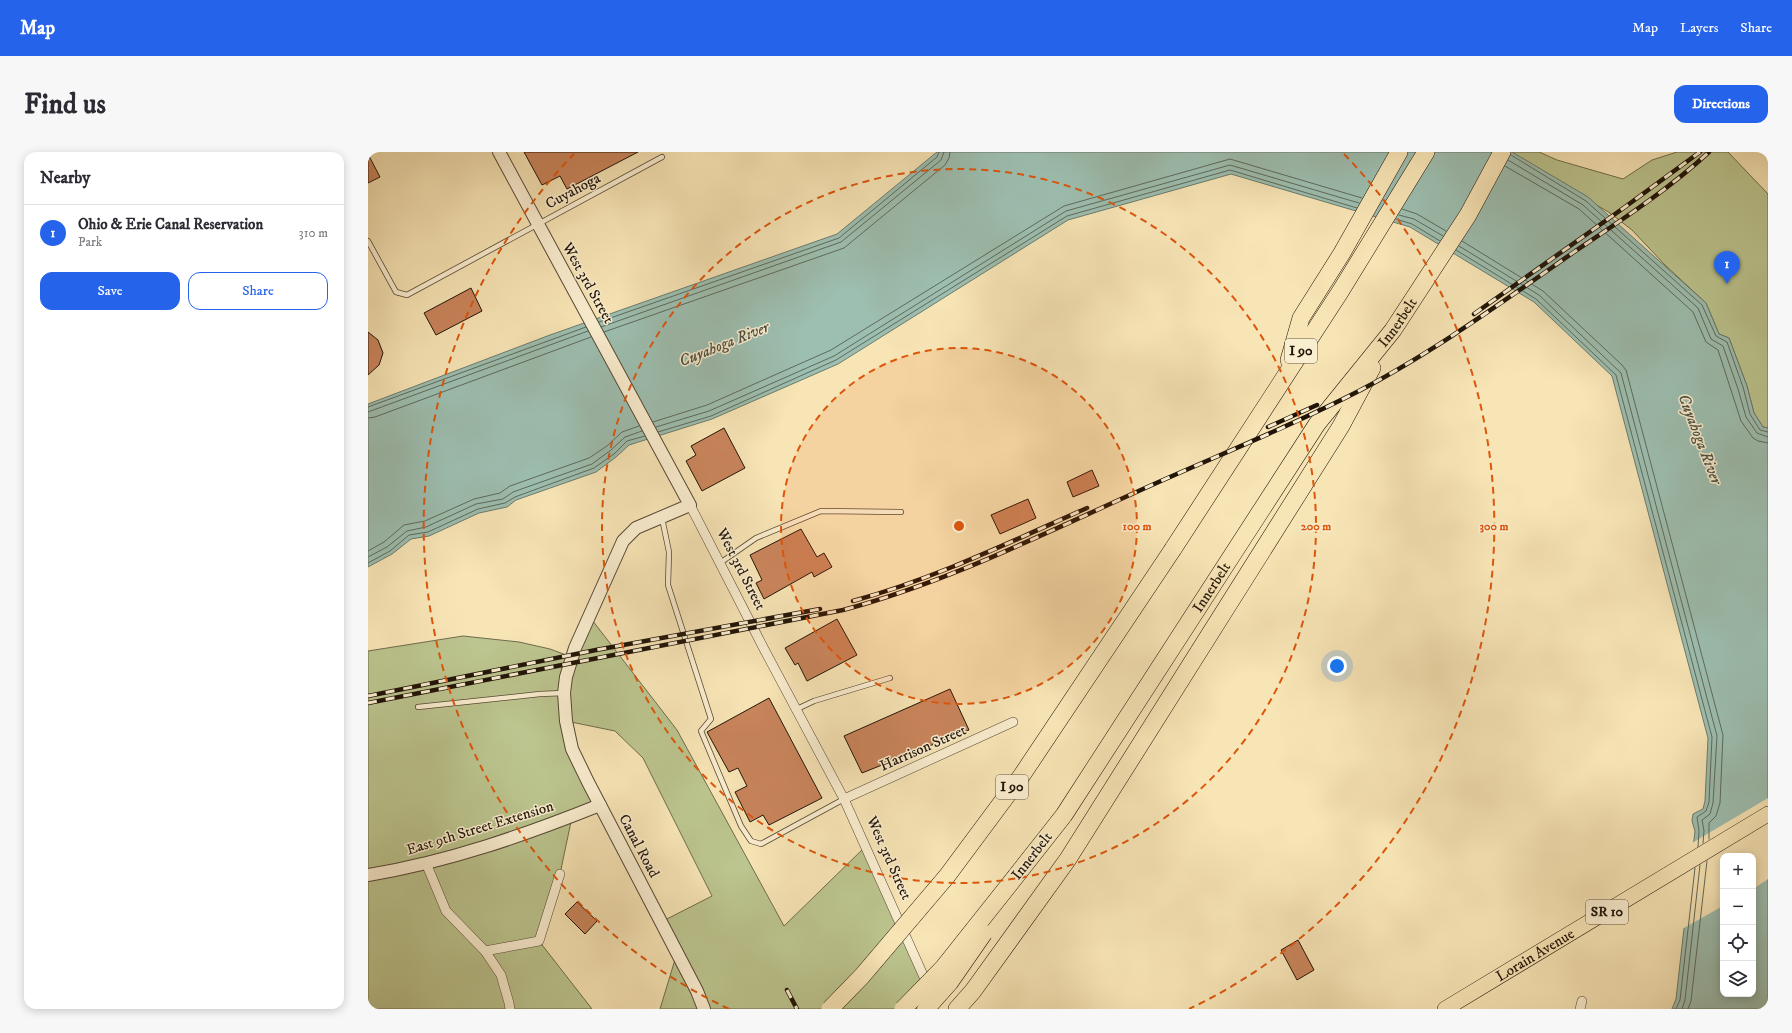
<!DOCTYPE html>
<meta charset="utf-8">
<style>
body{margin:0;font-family:"IM FELL DW Pica",serif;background:#f7f7f7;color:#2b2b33}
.controls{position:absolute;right:12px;bottom:12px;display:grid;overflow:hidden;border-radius:8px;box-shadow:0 2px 10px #0003}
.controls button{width:36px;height:36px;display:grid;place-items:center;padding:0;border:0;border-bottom:1px solid #e1e1e2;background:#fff;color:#2b2b33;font:20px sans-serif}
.you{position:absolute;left:969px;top:514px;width:14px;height:14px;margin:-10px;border:3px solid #fff;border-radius:50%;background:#1a73e8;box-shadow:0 0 0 6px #1a73e833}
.badge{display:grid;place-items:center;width:26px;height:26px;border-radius:50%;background:#2563eb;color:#fff;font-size:13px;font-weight:700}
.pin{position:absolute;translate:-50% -33px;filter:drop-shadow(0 1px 2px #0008)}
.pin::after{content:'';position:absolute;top:21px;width:14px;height:12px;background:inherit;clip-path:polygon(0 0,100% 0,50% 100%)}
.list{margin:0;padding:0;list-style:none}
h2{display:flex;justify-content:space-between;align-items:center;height:52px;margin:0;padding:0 16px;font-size:17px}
h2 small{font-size:13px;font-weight:400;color:#7c7c81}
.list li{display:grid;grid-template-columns:26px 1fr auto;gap:12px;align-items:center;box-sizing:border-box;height:56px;padding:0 16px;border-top:1px solid #e1e1e2}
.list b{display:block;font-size:15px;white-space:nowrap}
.list p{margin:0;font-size:13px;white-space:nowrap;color:#7c7c81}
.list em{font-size:13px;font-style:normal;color:#7c7c81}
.actions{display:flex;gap:8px;padding:12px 16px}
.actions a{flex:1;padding:9px 0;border:1px solid #2563eb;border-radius:12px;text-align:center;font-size:14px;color:#2563eb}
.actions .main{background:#2563eb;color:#fff}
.icon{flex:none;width:22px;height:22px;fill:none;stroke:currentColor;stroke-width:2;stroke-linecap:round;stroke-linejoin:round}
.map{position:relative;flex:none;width:1400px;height:857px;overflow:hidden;border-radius:12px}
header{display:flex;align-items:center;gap:24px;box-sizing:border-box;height:56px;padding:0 20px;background:#2563eb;color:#fff}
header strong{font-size:19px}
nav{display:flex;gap:22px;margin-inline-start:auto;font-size:14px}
.intro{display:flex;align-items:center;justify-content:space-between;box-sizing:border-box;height:96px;padding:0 24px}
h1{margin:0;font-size:28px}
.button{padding:10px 18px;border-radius:12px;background:#2563eb;color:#fff;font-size:14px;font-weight:700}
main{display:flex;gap:24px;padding:0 24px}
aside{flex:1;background:#fff;border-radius:12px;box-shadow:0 2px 10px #0003}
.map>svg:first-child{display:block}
</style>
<header>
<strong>Map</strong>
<nav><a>Map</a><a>Layers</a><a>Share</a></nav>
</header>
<div class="intro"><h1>Find us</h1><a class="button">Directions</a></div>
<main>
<aside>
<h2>Nearby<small></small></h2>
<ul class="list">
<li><span class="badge">1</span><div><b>Ohio &amp; Erie Canal Reservation</b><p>Park</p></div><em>310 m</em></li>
</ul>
<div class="actions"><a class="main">Save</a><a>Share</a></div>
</aside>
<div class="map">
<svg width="1400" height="857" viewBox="0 0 1400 857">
<rect width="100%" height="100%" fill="#f8e5b6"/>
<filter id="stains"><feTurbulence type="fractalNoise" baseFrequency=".005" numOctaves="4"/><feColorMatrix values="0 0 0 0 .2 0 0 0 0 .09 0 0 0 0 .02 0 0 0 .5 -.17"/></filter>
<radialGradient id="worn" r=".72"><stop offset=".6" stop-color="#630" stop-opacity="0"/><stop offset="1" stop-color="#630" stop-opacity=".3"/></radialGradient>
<g fill="#bcc58f" stroke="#6e6c4c">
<path d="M1139,0H1171L1189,8L1255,27L1284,8L1309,0H1360L1400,42V276L1395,275L1386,261L1379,234L1361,186L1351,182L1338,151L1297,113L1264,78L1242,61Z"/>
<path d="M221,464L309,578L416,774L498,694L570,857H292L309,801L293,770L344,744L275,606L247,579L198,569L232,653L204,665L192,722L171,789L224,857H0V499L95,484L151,490L182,497L201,504Z"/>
</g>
<path fill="#9dbfb1" stroke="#6b7b6d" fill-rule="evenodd" d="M569,0H1144L1220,45L1338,151L1351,182L1361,186L1379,234L1386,261L1395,275L1400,276V857H1304L1308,847L1327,679L1324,669L1325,662L1335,657L1337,649L1340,586L1244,224L1166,150L1042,75L863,22L700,68L470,212L344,267L261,293L248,305L228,320L148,348L139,355L111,361L61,384L43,387L24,402L0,415V252L182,183L469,82ZM1355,704H1385V842H1355Z"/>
<path fill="#f8e5b6" d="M1400,646V727L1385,737V704H1355V754L1314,777L1324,691Z"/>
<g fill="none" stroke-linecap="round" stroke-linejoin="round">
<g stroke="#5e6a5c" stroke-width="1">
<path d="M1143,3L1218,49L1334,153L1348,184L1359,190L1375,235L1382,262L1392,278L1400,280"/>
<path d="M1140,8L1215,53L1330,156L1343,187L1355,194L1370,237L1378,265L1389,281L1400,285"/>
<path d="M1137,14L1211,57L1325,160L1338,190L1350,198L1373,269L1385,286L1390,289L1400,291"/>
<path d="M1034,57L1049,62L1078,79"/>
<path d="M1031,63L1046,67L1075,84"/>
<path d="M1028,67L1044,72L1072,89"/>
<path d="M1094,89L1175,139L1254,213L1258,218L1355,583L1352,651L1348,664L1341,671V687"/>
<path d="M1091,94L1171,143L1253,221L1349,584L1345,651L1342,662L1334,668L1336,679L1335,691"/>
<path d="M1088,98L1168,147L1248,223L1344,585L1341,650L1338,659L1329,665L1331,679L1330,695"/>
<path d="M231,170L471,86L569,5L571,0"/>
<path d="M233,175L473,90L573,8L576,0"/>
<path d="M236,180L476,96L577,13L581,6L582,0"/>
<path d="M0,255L218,175"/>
<path d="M0,260L220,179"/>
<path d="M0,266L7,265L223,185"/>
<path d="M285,270L339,253L463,198L696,54L862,7L994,46"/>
<path d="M288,275L341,259L466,204L698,59L862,13L991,51"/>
<path d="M290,280L343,264L468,208L699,64L862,18L989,56"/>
<path d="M0,399L16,390L36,373L57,369L106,347L132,341L142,334L221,306L239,294L254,280L271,274"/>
<path d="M0,405L19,395L39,379L58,375L108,352L135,347L145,340L224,312L243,298L257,285L274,279"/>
<path d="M0,411L22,399L41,383L60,380L110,357L137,351L147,345L226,316L246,302L259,289L277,284"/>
<path d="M1308,857L1312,848L1327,716"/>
<path d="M1314,857L1317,848L1332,713"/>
<path d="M1320,857L1323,849L1339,709"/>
</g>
</g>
<g fill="#ca855c" stroke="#201408">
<path d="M156,0H270L199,37L192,24L174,33Z"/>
<path d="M0,2L12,25L0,31Z"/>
<path d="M103,136L114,159L68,183L56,161Z"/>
<path d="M0,180L10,188L15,201L11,213L0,223Z"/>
<path d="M356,276L377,316L334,339L318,309L328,303L323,294Z"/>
<path d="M724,318L731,334L705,345L699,330Z"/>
<path d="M660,347L668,366L632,382L623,363Z"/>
<path d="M433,377L449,405L456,401L464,415L446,425L444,420L396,447L388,431L394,428L382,403Z"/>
<path d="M469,467L489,503L439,529L430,511L427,513L417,496Z"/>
<path d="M582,537L601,578L494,621L476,584Z"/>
<path d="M401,546L454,646L401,673L395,663L382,670L367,640L379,634L370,616L361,620L339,580Z"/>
<path d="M209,750L229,769L217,782L197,762Z"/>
<path d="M930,788L946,818L929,828L913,798Z"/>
</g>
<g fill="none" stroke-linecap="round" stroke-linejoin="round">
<defs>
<g id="service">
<path d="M0,89L28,140L39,143L294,5"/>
<path d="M294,366L301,400L300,433L343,567L333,579L373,674L383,689L393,692L476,647"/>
<path d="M352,411L388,386L453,359L533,360"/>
<path d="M50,555L172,542L196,541"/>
<path d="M429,557L446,549L522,526"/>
</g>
<g id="minor">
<path d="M322,353L396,497L476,647L560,834"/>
<path d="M476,647L645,570"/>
<path d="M58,711L78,759L117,799L133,823L141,851L142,857"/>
<path d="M117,799L171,789L192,722"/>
<path d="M1212,857L1214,849"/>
</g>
<g id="tertiary">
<path d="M131,0L322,353L268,376L255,389L207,496L198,525L196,541L198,569L204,597L220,630L329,839L336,857"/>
<path d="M0,723C80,710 157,683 232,653"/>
</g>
<g id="primary">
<path id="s1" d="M1077,857L1400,662"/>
</g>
<g id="motorway">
<path d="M921,208L933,166L974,101L1031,0"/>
<path d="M805,397L972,140L1058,0"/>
<path id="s2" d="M648,724L696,663L949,272L1025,178L1100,63L1134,0"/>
<path d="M589,857L605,839L700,707L973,274L1004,216"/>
</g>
</defs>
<use href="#service" stroke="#564834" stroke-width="6"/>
<use href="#minor" stroke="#564834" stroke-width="10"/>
<use href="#tertiary" stroke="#564834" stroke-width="14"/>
<use href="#primary" stroke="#201408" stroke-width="16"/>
<use href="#motorway" stroke="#201408" stroke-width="18"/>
<use href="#service" stroke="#faeed0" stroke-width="4.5"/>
<use href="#minor" stroke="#faeed0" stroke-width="9"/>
<use href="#tertiary" stroke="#faeed0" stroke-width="12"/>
<use href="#primary" stroke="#f8e5b6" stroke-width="15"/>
<use href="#motorway" stroke="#f8e5b6" stroke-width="17"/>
<defs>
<g id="rail">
<path d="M1106,162L1257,55L1332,0"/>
<path d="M900,275L949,253"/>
<path d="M485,449C566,427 642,390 719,356"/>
<path d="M0,544L228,498L452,457"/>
<path d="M0,551L475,458C576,431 669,385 764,342C836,309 910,280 981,244C1060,204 1133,151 1206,100C1252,69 1300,38 1341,0"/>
<path d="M419,838L429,857"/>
</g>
</defs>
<use href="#rail" stroke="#201408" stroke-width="4.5"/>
<use href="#rail" stroke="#faeed0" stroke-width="3" stroke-dasharray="9" stroke-linecap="butt"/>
<defs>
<g id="motorway-bridge">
<path d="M462,857L494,824L579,724L654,623L805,397"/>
<path d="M535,857L575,816L648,724"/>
<path d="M558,857L582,830L616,781"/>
</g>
</defs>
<use href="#motorway-bridge" stroke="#201408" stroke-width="18" stroke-linecap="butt"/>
<use href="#motorway-bridge" stroke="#f8e5b6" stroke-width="17"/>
</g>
<circle cx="591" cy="374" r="178" fill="#de560c" fill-opacity=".12"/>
<g fill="none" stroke="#de560c" stroke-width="2" stroke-dasharray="7 5">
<circle cx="591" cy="374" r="178"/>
<circle cx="591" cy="374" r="357"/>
<path d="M361 857A535 535 0 0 1 206 2M976 2A535 535 0 0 1 821 857"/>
</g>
<g text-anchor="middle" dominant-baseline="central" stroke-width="3" stroke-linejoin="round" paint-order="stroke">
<g fill="#faeed0" stroke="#615544" stroke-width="1">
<rect x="917" y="187" width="32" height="24" rx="3"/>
<rect x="628" y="623" width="32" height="24" rx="3"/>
<rect x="1218" y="748" width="42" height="24" rx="3"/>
</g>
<g font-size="14" font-weight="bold" fill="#201408">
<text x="933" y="199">I 90</text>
<text x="644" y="635">I 90</text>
<text x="1239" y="760">SR 10</text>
</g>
<g font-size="15" fill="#201408" stroke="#faeed0">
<text transform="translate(205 39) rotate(-28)">Cuyahoga</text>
<text transform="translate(220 131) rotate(61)">West 3rd Street</text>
<text stroke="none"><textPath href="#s2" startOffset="673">Innerbelt</textPath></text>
<text transform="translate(373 417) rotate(63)">West 3rd Street</text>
<text stroke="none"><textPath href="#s2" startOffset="349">Innerbelt</textPath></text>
<text transform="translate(555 596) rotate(-24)">Harrison Street</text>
<text transform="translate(112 676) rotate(-17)">East 9th Street Extension</text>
<text transform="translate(271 694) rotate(62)">Canal Road</text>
<text transform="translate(664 704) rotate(-52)">Innerbelt</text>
<text transform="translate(521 706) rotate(66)">West 3rd Street</text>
<text stroke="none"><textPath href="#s1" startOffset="105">Lorain Avenue</textPath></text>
</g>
<g font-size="16" font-style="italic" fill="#4c5043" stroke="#faeed0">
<text transform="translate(356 192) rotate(-22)">Cuyahoga River</text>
<text transform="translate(1332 287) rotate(69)">Cuyahoga River</text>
</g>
</g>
<circle cx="591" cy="374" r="6" fill="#de560c" stroke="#faeed0" stroke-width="2"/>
<g font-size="12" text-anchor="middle" font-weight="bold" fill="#de560c" stroke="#faeed0" stroke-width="3" stroke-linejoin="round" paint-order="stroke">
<text x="769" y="378">100 m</text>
<text x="948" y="378">200 m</text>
<text x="1126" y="378">300 m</text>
</g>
<rect width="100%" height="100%" filter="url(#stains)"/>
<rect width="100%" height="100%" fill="url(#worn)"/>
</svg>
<div class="controls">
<button>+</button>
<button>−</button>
<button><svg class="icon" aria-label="locate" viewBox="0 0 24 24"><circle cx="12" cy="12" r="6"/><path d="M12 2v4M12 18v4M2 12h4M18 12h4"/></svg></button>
<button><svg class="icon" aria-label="layers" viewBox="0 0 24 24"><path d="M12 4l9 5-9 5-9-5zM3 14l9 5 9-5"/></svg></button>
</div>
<div class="you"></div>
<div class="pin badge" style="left:1359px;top:132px">1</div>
</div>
</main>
